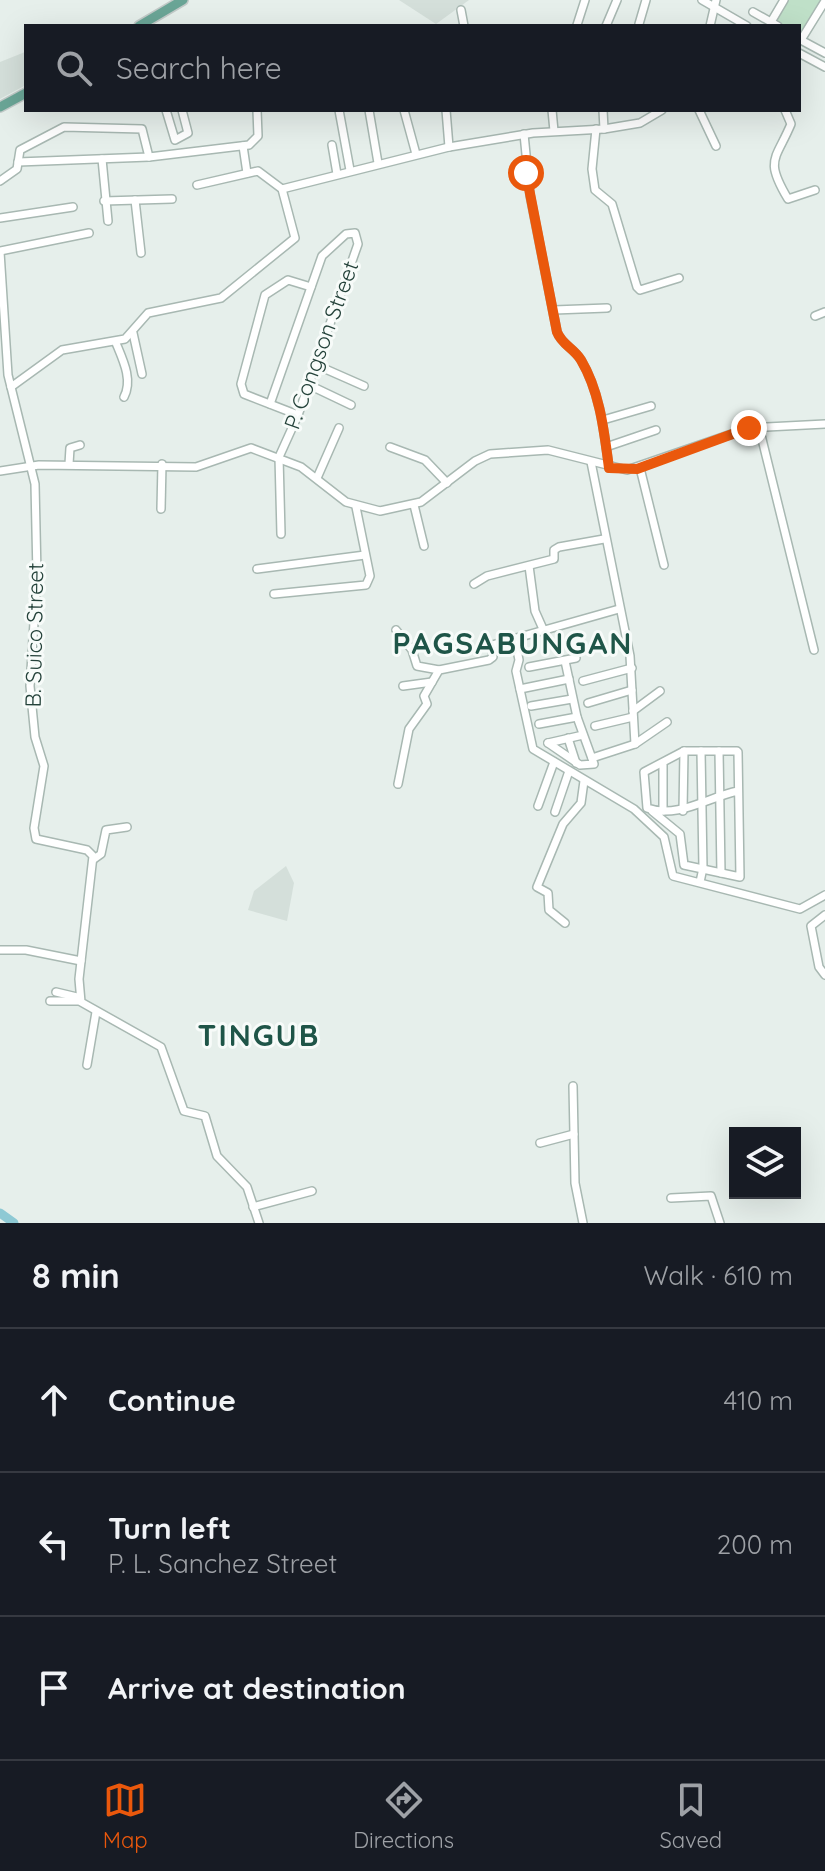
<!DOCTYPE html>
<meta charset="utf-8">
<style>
body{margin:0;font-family:Quicksand,sans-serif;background:#20242c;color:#f1f3f6}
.controls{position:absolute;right:24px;bottom:24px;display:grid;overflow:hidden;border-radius:0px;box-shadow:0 8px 32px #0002}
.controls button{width:72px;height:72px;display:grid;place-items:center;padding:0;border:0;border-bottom:2px solid #363941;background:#171b24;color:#f1f3f6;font:40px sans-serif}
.stop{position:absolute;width:24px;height:24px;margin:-18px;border:6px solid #ea580c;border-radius:50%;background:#fff}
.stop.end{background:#ea580c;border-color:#fff;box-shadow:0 2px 8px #0008}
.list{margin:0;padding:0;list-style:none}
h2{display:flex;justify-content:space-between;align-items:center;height:104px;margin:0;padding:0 32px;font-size:34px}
h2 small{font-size:26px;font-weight:400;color:#9ea1a6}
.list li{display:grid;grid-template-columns:52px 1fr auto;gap:24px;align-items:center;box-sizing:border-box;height:144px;padding:0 32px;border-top:2px solid #363941}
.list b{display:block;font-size:30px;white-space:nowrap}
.list p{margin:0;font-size:26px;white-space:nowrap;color:#9ea1a6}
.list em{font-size:26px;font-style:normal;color:#9ea1a6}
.icon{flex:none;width:44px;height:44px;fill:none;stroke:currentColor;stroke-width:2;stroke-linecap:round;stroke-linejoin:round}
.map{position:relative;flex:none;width:825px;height:1223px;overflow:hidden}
.search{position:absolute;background:#171b24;box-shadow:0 8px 32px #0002;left:24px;right:24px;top:24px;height:88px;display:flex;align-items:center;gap:20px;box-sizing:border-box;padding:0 28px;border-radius:0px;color:#9ea1a6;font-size:30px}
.sheet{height:536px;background:#171b24}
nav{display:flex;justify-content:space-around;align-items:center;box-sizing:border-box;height:112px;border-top:2px solid #363941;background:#171b24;font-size:22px;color:#9ea1a6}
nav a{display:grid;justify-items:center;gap:4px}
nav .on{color:#ea580c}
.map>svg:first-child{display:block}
</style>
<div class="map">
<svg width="825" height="1223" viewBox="0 0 825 1223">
<rect width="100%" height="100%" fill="#e6efeb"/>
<g fill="#d4dfda">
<path d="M399,0H469L436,24Z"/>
<path d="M25,52L26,85L0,99V62Z"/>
<path d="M286,866L294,883L287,921L248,910L254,891Z"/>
</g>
<path fill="#bfe0c8" d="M786,0H824L799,37V26H780L774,22Z"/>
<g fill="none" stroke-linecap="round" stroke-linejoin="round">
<path stroke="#8ec9d4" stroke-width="9" d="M0,1213L14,1223"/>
<defs>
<g id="minor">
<path d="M702,0L747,26"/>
<path d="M461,10L464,26"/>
<path d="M753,12L778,26"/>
<path d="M771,22L784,0"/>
<path d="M639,24L646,0"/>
<path d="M577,25L585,0"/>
<path d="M606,26L617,0"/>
<path d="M710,26L716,0"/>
<path d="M799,39L825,53"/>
<path d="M801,40L825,1"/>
<path d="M799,53L825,67"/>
<path d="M166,110L175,140L188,133L182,110"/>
<path d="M339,110L350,170"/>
<path d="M369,110L378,163"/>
<path d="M404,110L416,154"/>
<path d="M446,110L449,147"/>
<path d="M552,110L554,131"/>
<path d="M603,110L604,129"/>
<path d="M699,110L716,146"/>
<path d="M785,110L791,124C776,160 764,159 788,199L815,190"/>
<path d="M596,129L592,169L595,190L612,204L637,287L640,290L679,278"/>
<path d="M524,134L530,195L557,332C562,345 574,348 581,360C600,392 604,431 609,468"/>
<path d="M332,145L337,174"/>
<path d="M243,146L247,173"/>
<path d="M102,159L108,221"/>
<path d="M18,162L149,157L249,145L258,136L257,110"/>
<path d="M0,181L17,169L20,150L64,127L142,129L149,157"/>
<path d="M282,189L449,147L533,133L604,129L640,123L662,110"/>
<path d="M135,200L141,253"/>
<path d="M104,201L172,199"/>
<path d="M0,218L73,207"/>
<path d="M0,251L89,233"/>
<path d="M0,252L8,375L35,484L37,575L30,686L35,737L44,766L34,828L36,839L87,850L93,856L79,979L81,1002L161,1047L184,1111L205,1116L217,1156L247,1187L259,1223"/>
<path d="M554,310L607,308"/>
<path d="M815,316L825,312"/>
<path d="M133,333L142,374"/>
<path d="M116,343C123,360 133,380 124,397"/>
<path d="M314,364L364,386"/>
<path d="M309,385L351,405"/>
<path d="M11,387L62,350L125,339L148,313L221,298L295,238L282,189L258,171L197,185"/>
<path d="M270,404L322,256L346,234L355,233L358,244L298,415L279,457L281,534"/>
<path d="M298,415L244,394L241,384L265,295L288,280L311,287"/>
<path d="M603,420L651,406"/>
<path d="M759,427L814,650"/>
<path d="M390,447L425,460L447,483"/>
<path d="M606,447L656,430"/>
<path d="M591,462L630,656L635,744"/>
<path d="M69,464L70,448L80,445"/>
<path d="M640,468L664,565"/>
<path d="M0,471L39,465L196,467L251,448L301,467L346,502L380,511L421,502L475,461L490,454L548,450L627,470L749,428L825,424"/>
<path d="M317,478L339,428"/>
<path d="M414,505L424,546"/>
<path d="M161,509L162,464"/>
<path d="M529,566L535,611L543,629"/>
<path d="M257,569L365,555"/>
<path d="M474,584L487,576L554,559V550L559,547L604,539"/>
<path d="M274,594L366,585L370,576L356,507"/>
<path d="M396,630L412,650L417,666L439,670"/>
<path d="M515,640L519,660L516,671L533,749L634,809L664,837L673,876L800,909L825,895"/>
<path d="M529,667L576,658"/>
<path d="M583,681L632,668"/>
<path d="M403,686L432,682"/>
<path d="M520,689L569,679"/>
<path d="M588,703L632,690"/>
<path d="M531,706L572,699"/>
<path d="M633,711L660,691"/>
<path d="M539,724L577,717"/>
<path d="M595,726L633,717"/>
<path d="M568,738L576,763"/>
<path d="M548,743L580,765L594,764L577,717L565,661"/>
<path d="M548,743L583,735"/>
<path d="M719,751L721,873"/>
<path d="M592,758L635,744L667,722"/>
<path d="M663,765V811"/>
<path d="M398,784L409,729L427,704L424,696L439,670L489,660L493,657L492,645L619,609"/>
<path d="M538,806L554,762"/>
<path d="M652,811L680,834L684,865L740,877L738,752L737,751H684L644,772L647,808C678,819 708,797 738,791"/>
<path d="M683,811L684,751"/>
<path d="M555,812L569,771"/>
<path d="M94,859L101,854L106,830L127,827"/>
<path d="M700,882L703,868L701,751"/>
<path d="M825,915L811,926L819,967L825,975"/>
<path d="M565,923L549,910L548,893L537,887L563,824L581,803L584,781"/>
<path d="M0,950H26L81,961"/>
<path d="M56,992L77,997"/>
<path d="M50,1001H80"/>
<path d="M87,1065L96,1012"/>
<path d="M573,1086L575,1183L583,1223"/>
<path d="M540,1143L574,1134"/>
<path d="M671,1198L711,1196L720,1223"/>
<path d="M253,1207L312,1191"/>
</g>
<g id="major">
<path d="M139,26L183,0"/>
<path d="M0,107L26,93"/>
</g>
</defs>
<use href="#minor" stroke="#a8b8b2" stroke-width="10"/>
<use href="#major" stroke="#c2cac8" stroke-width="12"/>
<use href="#minor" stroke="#fff" stroke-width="7"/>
<use href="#major" stroke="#6aa596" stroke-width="9"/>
</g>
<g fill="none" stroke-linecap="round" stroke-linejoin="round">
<path stroke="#ea580c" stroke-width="10" d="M526,173L557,332C562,345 574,348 581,360C600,392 604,431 609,468L637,469L749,428"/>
</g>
<g text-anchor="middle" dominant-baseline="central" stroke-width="6" stroke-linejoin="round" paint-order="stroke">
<g font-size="22" fill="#24423a" stroke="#f7fbf9">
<text transform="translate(321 345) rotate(-70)">P. Congson Street</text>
<text transform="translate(34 635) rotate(-89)">B. Suico Street</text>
</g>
<g font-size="30" font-weight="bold" letter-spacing="2" fill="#1f5548" stroke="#f7fbf9">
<text x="513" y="643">PAGSABUNGAN</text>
<text x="259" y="1035">TINGUB</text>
</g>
</g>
</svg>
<div class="controls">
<button><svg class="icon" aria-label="layers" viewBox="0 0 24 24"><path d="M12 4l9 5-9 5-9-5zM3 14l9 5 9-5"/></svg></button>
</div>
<div class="stop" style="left:526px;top:173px"></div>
<div class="stop end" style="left:749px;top:428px"></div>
<div class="search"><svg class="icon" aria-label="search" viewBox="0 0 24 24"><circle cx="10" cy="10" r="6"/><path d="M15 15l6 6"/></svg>Search here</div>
</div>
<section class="sheet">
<h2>8 min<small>Walk · 610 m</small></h2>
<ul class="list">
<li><svg class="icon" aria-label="ahead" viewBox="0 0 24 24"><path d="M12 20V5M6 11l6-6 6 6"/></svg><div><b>Continue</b></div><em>410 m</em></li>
<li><svg class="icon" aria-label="left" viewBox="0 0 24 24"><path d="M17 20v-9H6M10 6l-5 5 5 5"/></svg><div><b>Turn left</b><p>P. L. Sanchez Street</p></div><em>200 m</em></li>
<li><svg class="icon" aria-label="arrive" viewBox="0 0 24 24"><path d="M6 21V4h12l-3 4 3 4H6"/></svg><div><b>Arrive at destination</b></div></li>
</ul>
</section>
<nav>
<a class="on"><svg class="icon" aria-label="map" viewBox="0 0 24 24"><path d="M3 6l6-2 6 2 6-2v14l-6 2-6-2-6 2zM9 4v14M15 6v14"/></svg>Map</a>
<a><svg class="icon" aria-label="directions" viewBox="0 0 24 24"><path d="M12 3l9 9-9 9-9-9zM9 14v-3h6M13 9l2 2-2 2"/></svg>Directions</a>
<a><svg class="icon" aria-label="saved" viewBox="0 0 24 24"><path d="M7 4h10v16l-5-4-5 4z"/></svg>Saved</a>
</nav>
